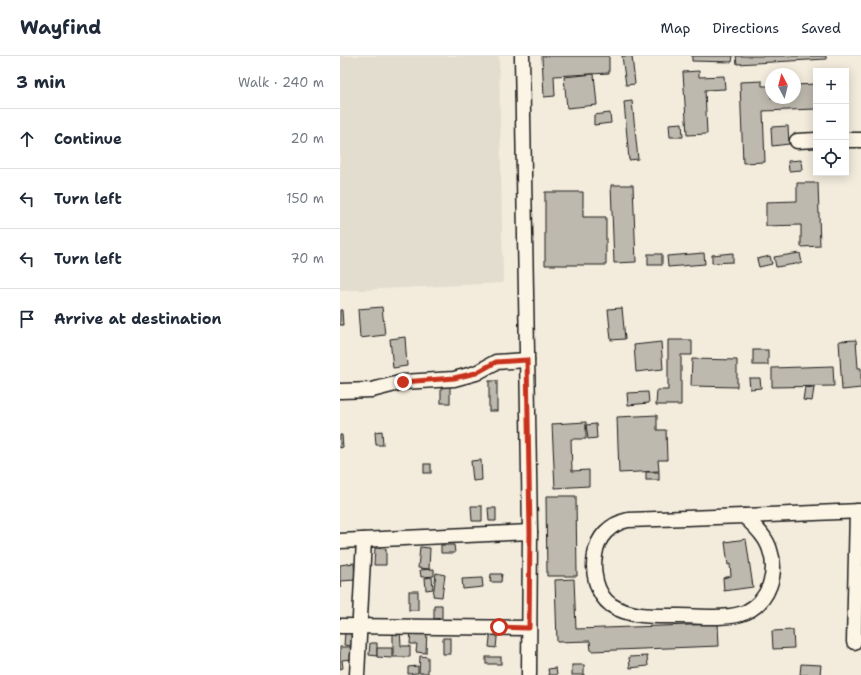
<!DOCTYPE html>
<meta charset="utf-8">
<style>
body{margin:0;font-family:"Shantell Sans",sans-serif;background:#f6f6f7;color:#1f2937}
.controls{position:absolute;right:12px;top:12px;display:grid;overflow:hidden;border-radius:0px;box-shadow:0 2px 10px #0003}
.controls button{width:36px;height:36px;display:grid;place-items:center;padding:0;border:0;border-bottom:1px solid #e0e1e3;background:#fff;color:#1f2937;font:20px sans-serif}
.compass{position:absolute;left:425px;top:12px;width:36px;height:36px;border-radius:50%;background:#fff;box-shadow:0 2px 10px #0003;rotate:353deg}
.stop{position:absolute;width:12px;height:12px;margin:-9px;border:3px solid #c8321e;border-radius:50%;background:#fff}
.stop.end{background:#c8321e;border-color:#fff;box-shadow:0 1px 4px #0008}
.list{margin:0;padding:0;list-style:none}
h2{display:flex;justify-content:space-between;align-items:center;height:52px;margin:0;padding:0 16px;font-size:17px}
h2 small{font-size:13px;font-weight:400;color:#747a83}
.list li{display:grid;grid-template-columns:26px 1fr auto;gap:12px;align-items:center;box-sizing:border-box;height:60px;padding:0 16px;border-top:1px solid #e0e1e3}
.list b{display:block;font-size:15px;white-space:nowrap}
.list em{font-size:13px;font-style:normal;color:#747a83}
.icon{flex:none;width:22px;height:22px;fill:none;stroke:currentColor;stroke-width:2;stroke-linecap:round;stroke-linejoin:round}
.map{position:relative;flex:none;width:521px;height:619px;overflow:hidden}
header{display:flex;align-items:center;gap:24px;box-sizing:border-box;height:56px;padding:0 20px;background:#fff;border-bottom:1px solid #e0e1e3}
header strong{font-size:19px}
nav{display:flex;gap:22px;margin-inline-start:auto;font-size:14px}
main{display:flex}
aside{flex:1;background:#fff}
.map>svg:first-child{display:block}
</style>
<header>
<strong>Wayfind</strong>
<nav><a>Map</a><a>Directions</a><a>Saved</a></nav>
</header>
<main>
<aside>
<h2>3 min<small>Walk · 240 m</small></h2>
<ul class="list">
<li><svg class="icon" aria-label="ahead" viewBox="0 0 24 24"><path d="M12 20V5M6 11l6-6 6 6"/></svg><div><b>Continue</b></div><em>20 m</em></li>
<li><svg class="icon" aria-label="left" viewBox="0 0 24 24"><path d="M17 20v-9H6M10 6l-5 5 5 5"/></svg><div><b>Turn left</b></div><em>150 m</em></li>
<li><svg class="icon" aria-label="left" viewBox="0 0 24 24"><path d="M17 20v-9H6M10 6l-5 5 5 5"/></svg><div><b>Turn left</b></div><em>70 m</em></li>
<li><svg class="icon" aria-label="arrive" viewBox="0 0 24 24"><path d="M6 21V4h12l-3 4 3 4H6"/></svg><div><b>Arrive at destination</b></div></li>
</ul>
</aside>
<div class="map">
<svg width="521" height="619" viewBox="0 0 521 619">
<rect width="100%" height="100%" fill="#f3ecdd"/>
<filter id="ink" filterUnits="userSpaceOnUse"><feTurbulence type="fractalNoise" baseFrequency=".025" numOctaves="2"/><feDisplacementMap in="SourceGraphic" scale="8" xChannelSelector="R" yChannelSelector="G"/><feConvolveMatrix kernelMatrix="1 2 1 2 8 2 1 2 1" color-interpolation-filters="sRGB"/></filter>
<g filter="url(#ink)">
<path fill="#e3ddcf" d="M0,0H159L163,227L0,235Z"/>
<g fill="#beb9ae" stroke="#1c1c1c">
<path d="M202,0H269V17L214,20L215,40L204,41Z"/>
<path d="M282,0H292L295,28L286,29Z"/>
<path d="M352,0H393L392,6L352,5Z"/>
<path d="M396,0H486V3L397,8Z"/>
<path d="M359,15V21L384,20L385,33L365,34L367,78L347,79L343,16Z"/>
<path d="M254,18L257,49L227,52L224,21Z"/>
<path d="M422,25V30H431V42H455V29L476,28V53L423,55L425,106L403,107L400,26Z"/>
<path d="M292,45L298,103L289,104L284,46Z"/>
<path d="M270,57L271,67L254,69V59Z"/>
<path d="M342,67L343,81H330L329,68Z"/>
<path d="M448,70L449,88L432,90L431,71Z"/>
<path d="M461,104L462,114L449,115L448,105Z"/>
<path d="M457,127H478L480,190L461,191V169L426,170V146L457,145Z"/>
<path d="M271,129H293L296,206L274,207Z"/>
<path d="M205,136H243V161H266V209H205Z"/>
<path d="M364,197L365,208L328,211L327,200Z"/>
<path d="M393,197V206L372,207V199Z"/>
<path d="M460,197L462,207L436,211L434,201Z"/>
<rect x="308" y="198" width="14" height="11"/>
<path d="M430,200L432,208L419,211L417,203Z"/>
<path d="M42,251L45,279L20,282L18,253Z"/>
<path d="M282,252L285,283L271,284L268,253Z"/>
<path d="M0,254H2L3,269H0Z"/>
<path d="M65,281L67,310L53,312L50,283Z"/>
<path d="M328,284H352V299H341V349H316L317,334H328Z"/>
<path d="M516,284L518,312H521V332L502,334L499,285Z"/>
<path d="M321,286L323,313L296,316L294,289Z"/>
<rect x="413" y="294" width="15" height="15"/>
<path d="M352,303L397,304V331L351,330Z"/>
<path d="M493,310L494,330L432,331V312Z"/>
<path d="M409,322H420L421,332L410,333Z"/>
<rect x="149" y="325" width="8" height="30"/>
<rect x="101" y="330" width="9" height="17"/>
<path d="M465,331L474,332L472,345L463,344Z"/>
<path d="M308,336L309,347L288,349L287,337Z"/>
<path d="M317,359V374H326L327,404H318L319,415L279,417L277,361Z"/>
<path d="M246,366V383H231L232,415L249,414V430L215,432L212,368Z"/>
<path d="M256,368L257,382L248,383L246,369Z"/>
<path d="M42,375L43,389H36L35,376Z"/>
<path d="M0,379H2L3,391L0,392Z"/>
<path d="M141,404L142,424L133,425L131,405Z"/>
<rect x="84" y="408" width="7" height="9"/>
<rect x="306" y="416" width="13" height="8"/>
<path d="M206,440H236L237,520H207Z"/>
<path d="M131,450H142V465H132Z"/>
<path d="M148,452H156V465H149Z"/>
<path d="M406,483L413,531L384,535L383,522L391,520L390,508L388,509L385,486Z"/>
<path d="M101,489H114L115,497H101Z"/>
<path d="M80,491L90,492L89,513L78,512Z"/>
<path d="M35,492L46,493V509H34Z"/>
<path d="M14,507L15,524L1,525V532H0V509Z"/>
<path d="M94,513V520L81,521L80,514Z"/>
<path d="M96,517L105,519L102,541L93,540Z"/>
<path d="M151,518H162L161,526H150Z"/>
<path d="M92,521L93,533L86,534L85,522Z"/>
<path d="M142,522L143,531L123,533L122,523Z"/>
<path d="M234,523L236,573L378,568L379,590L251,595L250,585L217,586L215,524Z"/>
<rect x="69" y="535" width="9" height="19"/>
<path d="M94,549H102V562L94,563Z"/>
<path d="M151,572H158L156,592L149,591Z"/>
<path d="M53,573H60L61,590H70V601H53Z"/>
<path d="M71,573L87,574L86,597L76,596L77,588H70Z"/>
<path d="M453,574L454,592L433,593L432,575Z"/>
<path d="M5,576H13L12,590L4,589Z"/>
<rect x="103" y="582" width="7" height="16"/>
<path d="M30,587H37V600L29,599Z"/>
<path d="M0,591H11L12,603L2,604L3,612L0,613Z"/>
<path d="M37,592H52V602L37,601Z"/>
<path d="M80,600L88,601V617H79Z"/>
<path d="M307,600L308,610L290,612L289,601Z"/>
<rect x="146" y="601" width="15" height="7"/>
<path d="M461,608L481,609L480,619H460Z"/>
<rect x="232" y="609" width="12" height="10"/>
<path d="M78,610V617L68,618V611Z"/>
<path d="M216,612L217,619H209L208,613Z"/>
</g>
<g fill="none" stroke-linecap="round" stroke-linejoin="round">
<defs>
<g id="minor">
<path d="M182,0L190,476L189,619"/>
<path d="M506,84H521"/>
<path d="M457,85L476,84"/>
<path d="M0,335L32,334L63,326L114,323L136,317L156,306L187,304"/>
<path d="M404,460C414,470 426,480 430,494C438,517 429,545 406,556C388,564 359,560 339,560C317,560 291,562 271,549C256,538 252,516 255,499C257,481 270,468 288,464Z"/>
<path d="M404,460L521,455"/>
<path d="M0,485L190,476"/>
<path d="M0,570L189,572"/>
<path d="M514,586L517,455"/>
<path d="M17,619L24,484"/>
</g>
</defs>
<use href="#minor" stroke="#1c1c1c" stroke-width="17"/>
<use href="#minor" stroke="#fcf5e5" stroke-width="14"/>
</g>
</g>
<g fill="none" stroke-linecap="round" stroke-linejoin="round" filter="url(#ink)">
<path stroke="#c8321e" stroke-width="5" d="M63,326L114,322L136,317L156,306L187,304L190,476L189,572L159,571"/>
</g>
</svg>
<div class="controls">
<button>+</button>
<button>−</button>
<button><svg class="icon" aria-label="locate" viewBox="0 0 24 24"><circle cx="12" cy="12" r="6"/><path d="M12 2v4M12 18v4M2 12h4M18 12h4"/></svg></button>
</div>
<svg class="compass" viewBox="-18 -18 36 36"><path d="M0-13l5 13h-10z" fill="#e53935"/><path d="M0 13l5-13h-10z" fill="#747a83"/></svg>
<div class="stop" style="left:159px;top:571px"></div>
<div class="stop end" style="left:63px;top:326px"></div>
</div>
</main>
